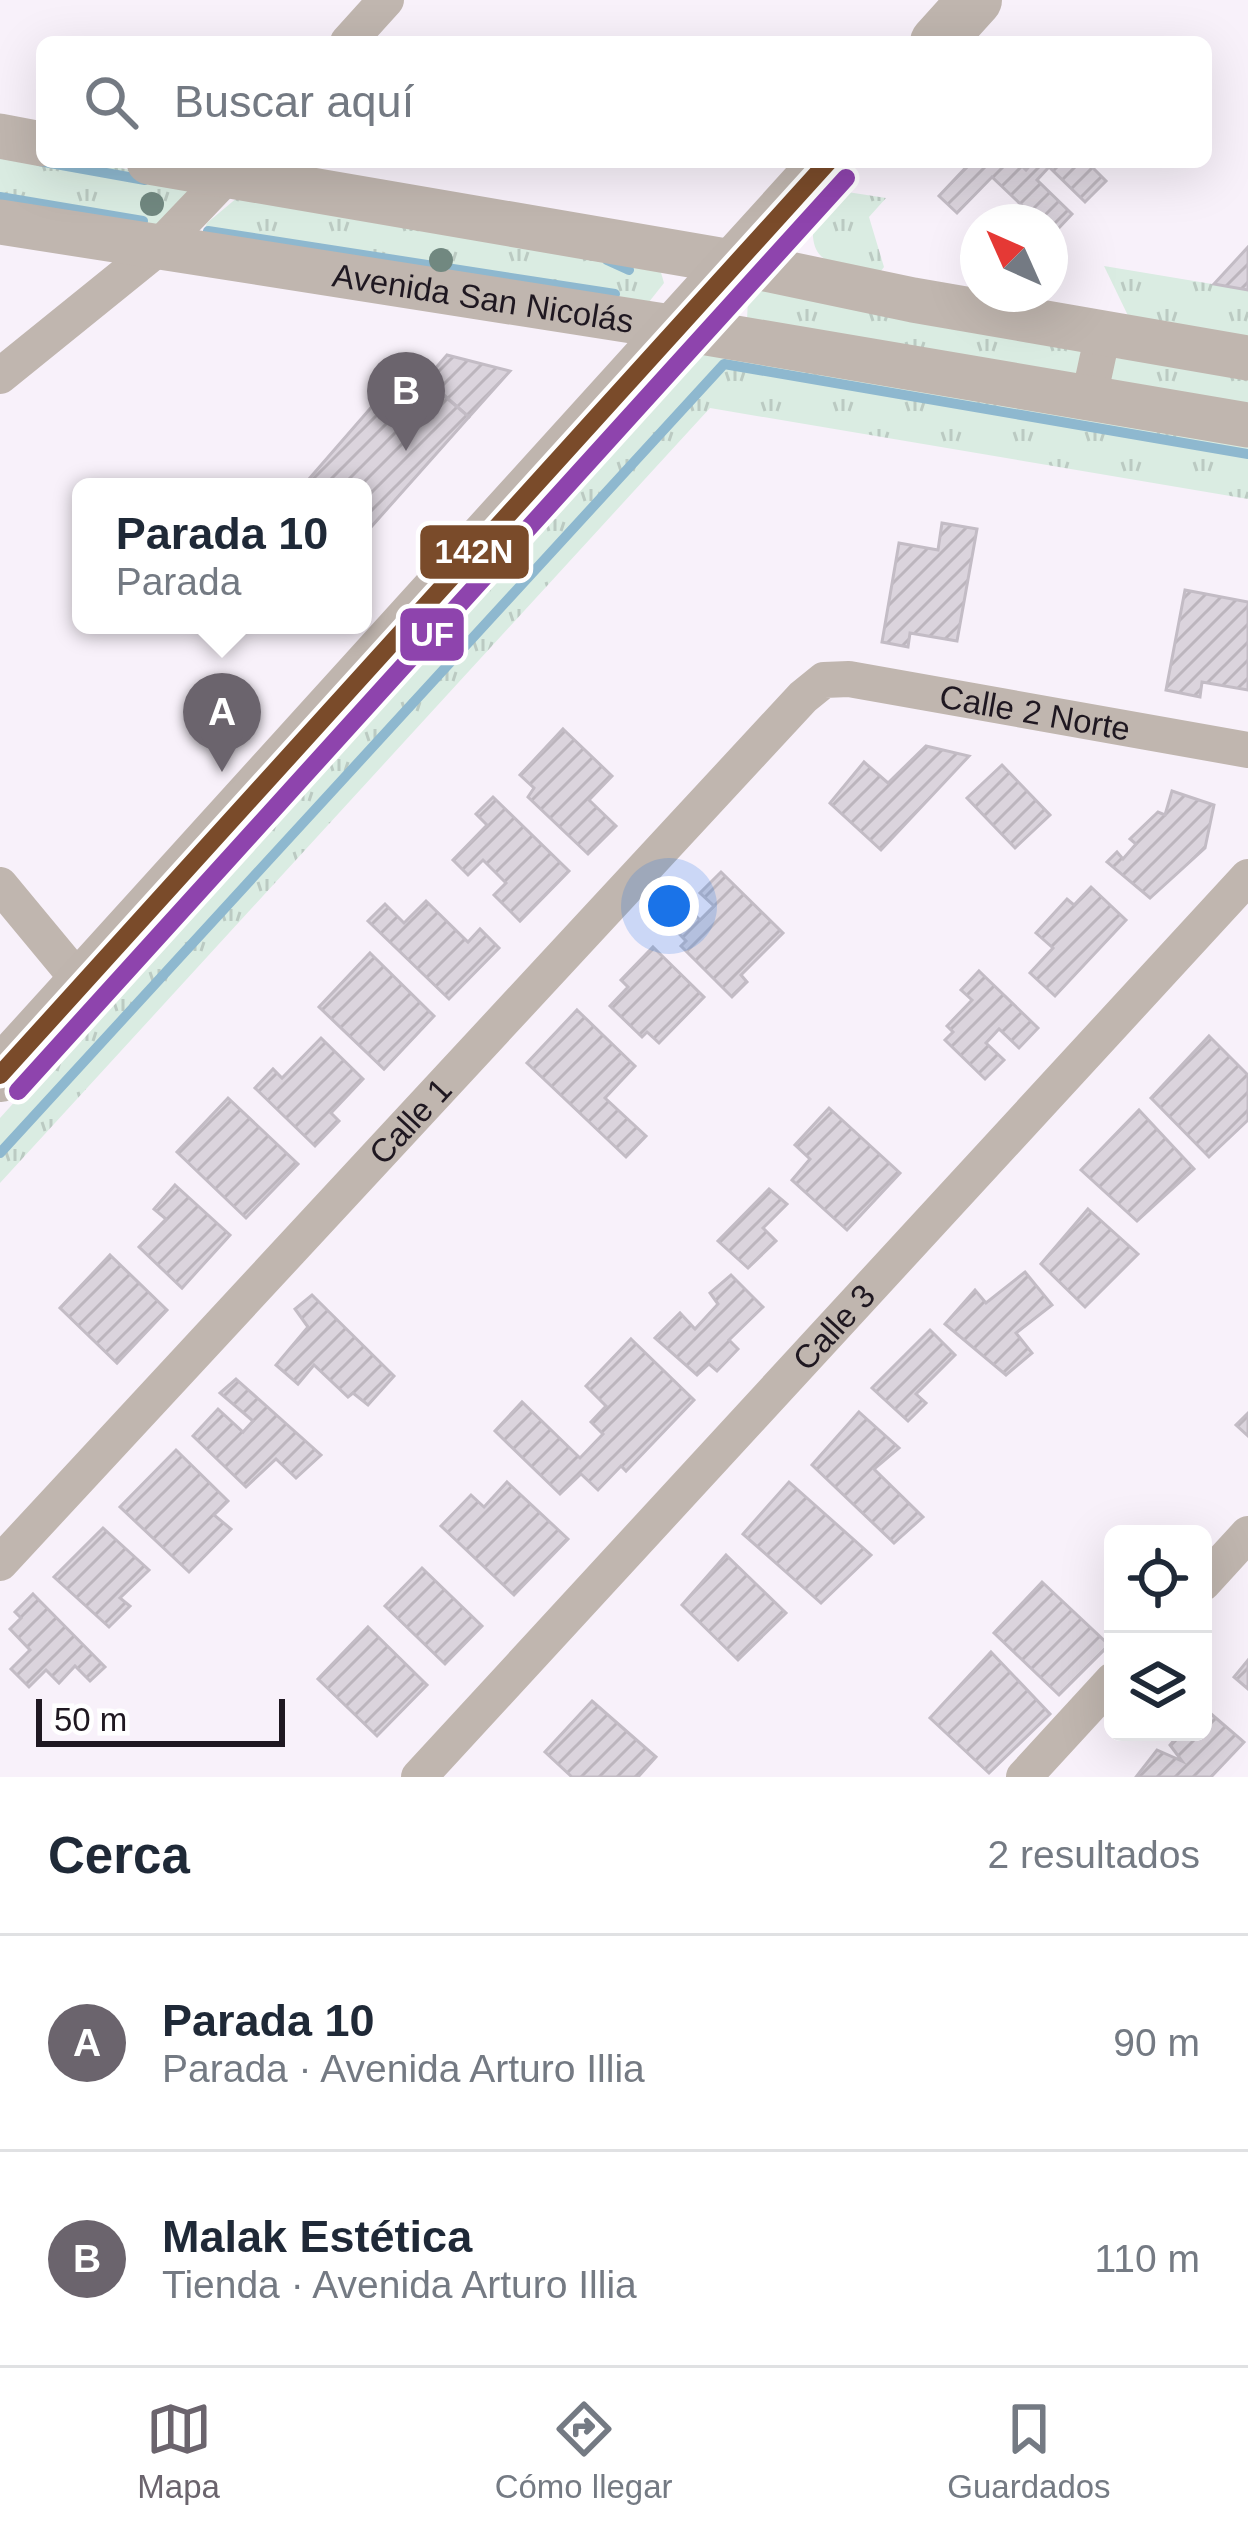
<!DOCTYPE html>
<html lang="es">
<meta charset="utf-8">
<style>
body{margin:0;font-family:Helvetica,sans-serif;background:#f6f6f7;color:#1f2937}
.controls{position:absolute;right:36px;bottom:36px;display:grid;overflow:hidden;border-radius:18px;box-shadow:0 12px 48px #0002}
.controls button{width:108px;height:108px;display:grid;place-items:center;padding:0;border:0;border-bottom:3px solid #e0e1e3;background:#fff;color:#1f2937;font:60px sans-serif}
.compass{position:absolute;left:960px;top:204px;width:108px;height:108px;border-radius:50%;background:#fff;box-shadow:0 12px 48px #0002;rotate:315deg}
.scale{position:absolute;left:36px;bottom:30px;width:249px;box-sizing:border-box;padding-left:12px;border:6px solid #1f1821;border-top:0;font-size:33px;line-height:42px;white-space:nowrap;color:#1f1821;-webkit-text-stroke:9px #fff;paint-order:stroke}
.you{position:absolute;left:669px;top:906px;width:42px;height:42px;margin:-30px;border:9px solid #fff;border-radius:50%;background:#1a73e8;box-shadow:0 0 0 18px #1a73e833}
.badge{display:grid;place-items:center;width:78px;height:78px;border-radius:50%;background:#6b646d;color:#fff;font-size:39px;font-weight:700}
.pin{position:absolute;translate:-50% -99px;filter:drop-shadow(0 3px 6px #0008)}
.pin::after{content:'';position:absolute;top:63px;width:42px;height:36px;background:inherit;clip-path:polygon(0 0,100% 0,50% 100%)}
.popup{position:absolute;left:72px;top:478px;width:300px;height:156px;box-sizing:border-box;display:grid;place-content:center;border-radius:18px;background:#fff;filter:drop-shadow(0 3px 9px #0005);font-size:39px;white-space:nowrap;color:#747a83}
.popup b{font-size:45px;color:#1f2937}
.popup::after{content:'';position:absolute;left:50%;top:100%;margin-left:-24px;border:24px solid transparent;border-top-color:#fff}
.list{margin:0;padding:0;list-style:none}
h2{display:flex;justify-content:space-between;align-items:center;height:156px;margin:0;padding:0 48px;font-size:51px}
h2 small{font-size:39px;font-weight:400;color:#747a83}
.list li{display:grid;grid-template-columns:78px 1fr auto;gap:36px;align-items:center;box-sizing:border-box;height:216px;padding:0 48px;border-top:3px solid #e0e1e3}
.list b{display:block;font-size:45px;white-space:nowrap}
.list p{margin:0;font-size:39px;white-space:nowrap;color:#747a83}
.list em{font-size:39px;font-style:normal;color:#747a83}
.icon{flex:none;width:66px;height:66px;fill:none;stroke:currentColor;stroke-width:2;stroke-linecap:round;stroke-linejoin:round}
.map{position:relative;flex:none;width:1248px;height:1777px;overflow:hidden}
.search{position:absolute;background:#fff;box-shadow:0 12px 48px #0002;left:36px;right:36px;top:36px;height:132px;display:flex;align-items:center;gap:30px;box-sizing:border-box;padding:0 42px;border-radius:18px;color:#747a83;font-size:45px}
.sheet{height:588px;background:#fff}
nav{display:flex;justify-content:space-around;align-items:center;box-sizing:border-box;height:168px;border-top:3px solid #e0e1e3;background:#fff;font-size:33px;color:#747a83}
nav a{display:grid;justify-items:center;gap:6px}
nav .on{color:#6b646d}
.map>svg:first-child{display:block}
</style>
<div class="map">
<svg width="1248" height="1777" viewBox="0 0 1248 1777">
<defs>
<pattern id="grass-tufts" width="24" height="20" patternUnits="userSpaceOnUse" patternTransform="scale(3)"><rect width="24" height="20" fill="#daece2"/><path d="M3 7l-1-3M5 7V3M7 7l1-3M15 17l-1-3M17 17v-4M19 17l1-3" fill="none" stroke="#bbcac2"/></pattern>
<pattern id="building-hatch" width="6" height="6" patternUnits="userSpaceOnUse" patternTransform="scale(3)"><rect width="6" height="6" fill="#dbd4dd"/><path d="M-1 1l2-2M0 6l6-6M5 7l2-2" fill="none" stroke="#bcb5bd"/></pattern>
</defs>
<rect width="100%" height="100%" fill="#f8f1fa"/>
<g fill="url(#grass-tufts)">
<path d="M0,148L42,162H84L162,175L192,188L165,229L0,211Z"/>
<path d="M841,191L886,198L869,217L884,267L878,275C842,265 806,269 814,220Z"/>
<path d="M244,192L660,269L664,283L645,307L202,235L207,223Z"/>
<path d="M1104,266L1248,290V343L1133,326Z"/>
<path d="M760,287L1081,344L1080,370L1074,378L747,320L748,299Z"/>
<path d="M697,348L1248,436V499L710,408L0,1183V1118L427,644L517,553L546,514Z"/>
<path d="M1114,358L1248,366V417L1113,384L1109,371Z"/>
</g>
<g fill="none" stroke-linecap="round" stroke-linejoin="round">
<g stroke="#8eb8cf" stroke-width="10">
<path d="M39,161L145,180"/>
<path d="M0,197L143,221"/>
<path d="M208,231L615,294"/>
<path d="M607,260L629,270"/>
<path d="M0,1153L724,364L1248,454"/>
</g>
</g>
<g fill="url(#building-hatch)" stroke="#c3bcc5" stroke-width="3">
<path d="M971,162H1018L1026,170L1033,162H1087L1106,181L1085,202L1049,167L1037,180L1072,214L1057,230L1039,214L1035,218L992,177L957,213L939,196Z"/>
<path d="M1248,247V290L1214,284Z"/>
<path d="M447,355L510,371L469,417L426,379Z"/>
<path d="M408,365L469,417L363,536V487H302Z"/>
<path d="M942,523L977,529L957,641L910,633L908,647L882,642L899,543L938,550Z"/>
<path d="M1185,590L1248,602V690L1202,682L1200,697L1166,690Z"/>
<path d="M563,729L612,776L589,800L616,826L588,854L528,797L534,788L520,775Z"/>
<path d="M926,746L969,756L881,850L830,803L864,762L888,783Z"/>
<path d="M1002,765L1050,815L1015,848L967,798Z"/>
<path d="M1172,791L1214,805L1205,848L1150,898L1107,862L1117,852L1123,859L1136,844L1130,839L1158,812L1165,815Z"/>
<path d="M493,797L569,871L520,921L494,895L506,883L483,860L468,875L453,860L487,825L476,814Z"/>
<path d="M721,872L783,933L741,975L747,982L732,997L681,946L686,941L665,919L682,902L700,920L714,906L700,893Z"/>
<path d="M1091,887L1126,920L1055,996L1030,973L1053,948L1036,933L1067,899L1074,905Z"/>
<path d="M426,901L468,942L480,929L499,948L449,999L368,921L385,904L404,923Z"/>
<path d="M653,947L704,997L659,1043L647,1032L642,1037L610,1006L628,987L621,980Z"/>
<path d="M370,953L434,1016L384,1069L319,1007Z"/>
<path d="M979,971L1038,1028L1019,1048L999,1029L986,1043L1004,1060L985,1079L945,1040L953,1032L947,1026L972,1000L961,990Z"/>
<path d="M577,1010L635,1066L605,1098L646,1136L626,1157L527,1063Z"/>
<path d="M1209,1036L1248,1075V1120L1209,1157L1151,1098Z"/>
<path d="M321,1038L363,1079L331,1113L339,1121L315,1146L255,1088L273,1069L282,1078Z"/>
<path d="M228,1098L298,1164L246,1218L177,1152Z"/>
<path d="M829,1108L900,1173L847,1230L792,1180L810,1159L795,1145Z"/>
<path d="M1139,1110L1194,1169L1137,1221L1081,1170Z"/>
<path d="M175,1185L230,1235L182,1288L139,1247L166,1219L154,1209Z"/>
<path d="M769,1189L787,1204L763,1228L776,1241L748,1268L718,1241Z"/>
<path d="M1088,1209L1138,1254L1085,1307L1041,1264Z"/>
<path d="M110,1255L167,1310L117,1363L60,1308Z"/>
<path d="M1025,1272L1052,1305L1016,1333L1032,1353L1006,1375L945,1324L975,1290L986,1303Z"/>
<path d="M731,1275L763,1307L729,1340L738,1349L717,1371L709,1364L697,1375L655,1338L680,1313L695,1329L718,1304L710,1293Z"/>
<path d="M312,1295L394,1376L368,1405L353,1393L348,1397L314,1365L298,1384L276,1365L308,1327L295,1309Z"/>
<path d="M930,1330L955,1355L916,1394L926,1403L908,1421L872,1388Z"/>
<path d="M631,1339L694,1400L626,1471L621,1466L598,1490L581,1474L560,1494L495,1431L522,1402L580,1458L603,1434L591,1422L606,1406L586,1386Z"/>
<path d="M236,1379L321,1455L296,1478L276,1459L246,1487L193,1436L218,1409L243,1432L253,1421L220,1393Z"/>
<path d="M859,1412L899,1448L874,1469L923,1517L894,1543L812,1465Z"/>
<path d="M1248,1413V1436L1236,1425Z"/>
<path d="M176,1450L228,1501L214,1515L231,1529L189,1572L120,1507Z"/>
<path d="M507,1482L568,1539L514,1595L441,1526L471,1495L484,1507Z"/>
<path d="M789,1482L871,1555L821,1603L743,1534Z"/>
<path d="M103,1528L149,1570L120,1598L130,1606L109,1627L54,1577Z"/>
<path d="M726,1555L786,1613L738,1660L682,1605Z"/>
<path d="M422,1568L482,1626L445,1664L385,1606Z"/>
<path d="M1042,1582L1109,1645L1059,1695L994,1633Z"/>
<path d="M33,1594L105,1667L90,1681L75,1666L59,1683L46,1670L29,1687L11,1669L30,1650L10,1629L21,1618L15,1612Z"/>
<path d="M368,1627L427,1685L377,1736L318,1679Z"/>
<path d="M991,1652L1050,1714L989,1773L930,1718Z"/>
<path d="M1248,1660V1689L1234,1677Z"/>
<path d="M592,1701L656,1757L638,1777H572L545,1752Z"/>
<path d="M1203,1707L1244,1742L1211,1777H1136L1157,1750L1182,1761L1170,1745L1181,1732H1203Z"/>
</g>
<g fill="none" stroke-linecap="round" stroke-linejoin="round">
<g stroke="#c0b6af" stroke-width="36">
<path d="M348,42L386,0"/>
<path d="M0,376L157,249L240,162"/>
<path d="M1089,398L1103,333"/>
<path d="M0,885L82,984"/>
<path id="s1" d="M0,1563L803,697L824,680L849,679L1248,750"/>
<path d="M1203,1583L1248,1534"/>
<path id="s2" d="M419,1777L1248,877"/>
<path d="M1024,1777L1113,1680"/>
</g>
<g stroke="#c0b6af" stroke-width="45">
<path d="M0,136L42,144"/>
<path d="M149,162L737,263L913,300L1248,358"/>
<path id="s3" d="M0,222L677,328L1248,425"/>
</g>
<g stroke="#bfb5ae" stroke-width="54">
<path d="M937,42L975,0"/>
<path d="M0,1075L828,162"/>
</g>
<defs>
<path id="bus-1" d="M0,1075L828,162"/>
<path id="bus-2" d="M18,1091L846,178"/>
</defs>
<use href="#bus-1" stroke="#fff" stroke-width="27"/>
<use href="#bus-2" stroke="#fff" stroke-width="27"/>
<use href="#bus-1" stroke="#7a4b2a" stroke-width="18"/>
<use href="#bus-2" stroke="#8e44ad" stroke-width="18"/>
</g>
<g fill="#718880">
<circle cx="152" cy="204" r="12"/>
<circle cx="441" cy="260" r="12"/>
</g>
<g text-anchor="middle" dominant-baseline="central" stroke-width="9" stroke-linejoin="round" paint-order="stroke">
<g font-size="33" fill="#1f1821" stroke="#fff">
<text stroke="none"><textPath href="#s3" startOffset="489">Avenida San Nicolás</textPath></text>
<text stroke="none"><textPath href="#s1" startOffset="1422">Calle 2 Norte</textPath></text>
<text stroke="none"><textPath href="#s1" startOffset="603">Calle 1</textPath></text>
<text stroke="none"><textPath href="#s2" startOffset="612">Calle 3</textPath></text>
</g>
</g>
<g stroke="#fff" stroke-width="4.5">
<rect x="418" y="523" width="113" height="58" rx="12" fill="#7a4b2a"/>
<rect x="398" y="606" width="68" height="57" rx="12" fill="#8e44ad"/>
</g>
<g font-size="33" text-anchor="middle" font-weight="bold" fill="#fff">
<text x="474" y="563">142N</text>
<text x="432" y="646">UF</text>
</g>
</svg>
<div class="controls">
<button><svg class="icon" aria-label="locate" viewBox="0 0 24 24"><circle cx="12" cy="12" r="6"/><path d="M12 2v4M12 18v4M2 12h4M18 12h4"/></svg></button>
<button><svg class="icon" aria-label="layers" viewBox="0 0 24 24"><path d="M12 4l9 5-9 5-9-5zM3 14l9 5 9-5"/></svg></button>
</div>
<svg class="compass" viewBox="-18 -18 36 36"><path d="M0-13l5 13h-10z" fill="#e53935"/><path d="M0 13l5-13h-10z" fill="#747a83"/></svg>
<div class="scale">50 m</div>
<div class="you"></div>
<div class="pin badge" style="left:222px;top:772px">A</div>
<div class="popup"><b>Parada 10</b>Parada</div>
<div class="pin badge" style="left:406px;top:451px">B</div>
<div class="search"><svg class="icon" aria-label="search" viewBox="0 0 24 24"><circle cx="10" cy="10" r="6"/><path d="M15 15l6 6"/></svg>Buscar aquí</div>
</div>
<section class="sheet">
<h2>Cerca<small>2 resultados</small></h2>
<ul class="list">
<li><span class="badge">A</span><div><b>Parada 10</b><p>Parada · Avenida Arturo Illia</p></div><em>90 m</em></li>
<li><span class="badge">B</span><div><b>Malak Estética</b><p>Tienda · Avenida Arturo Illia</p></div><em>110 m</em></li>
</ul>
</section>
<nav>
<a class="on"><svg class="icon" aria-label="map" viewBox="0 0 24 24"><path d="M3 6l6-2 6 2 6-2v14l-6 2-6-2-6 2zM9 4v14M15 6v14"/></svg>Mapa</a>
<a><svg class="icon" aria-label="directions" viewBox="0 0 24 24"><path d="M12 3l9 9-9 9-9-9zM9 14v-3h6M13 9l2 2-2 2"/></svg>Cómo llegar</a>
<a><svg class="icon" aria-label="saved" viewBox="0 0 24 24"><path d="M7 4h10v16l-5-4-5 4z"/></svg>Guardados</a>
</nav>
